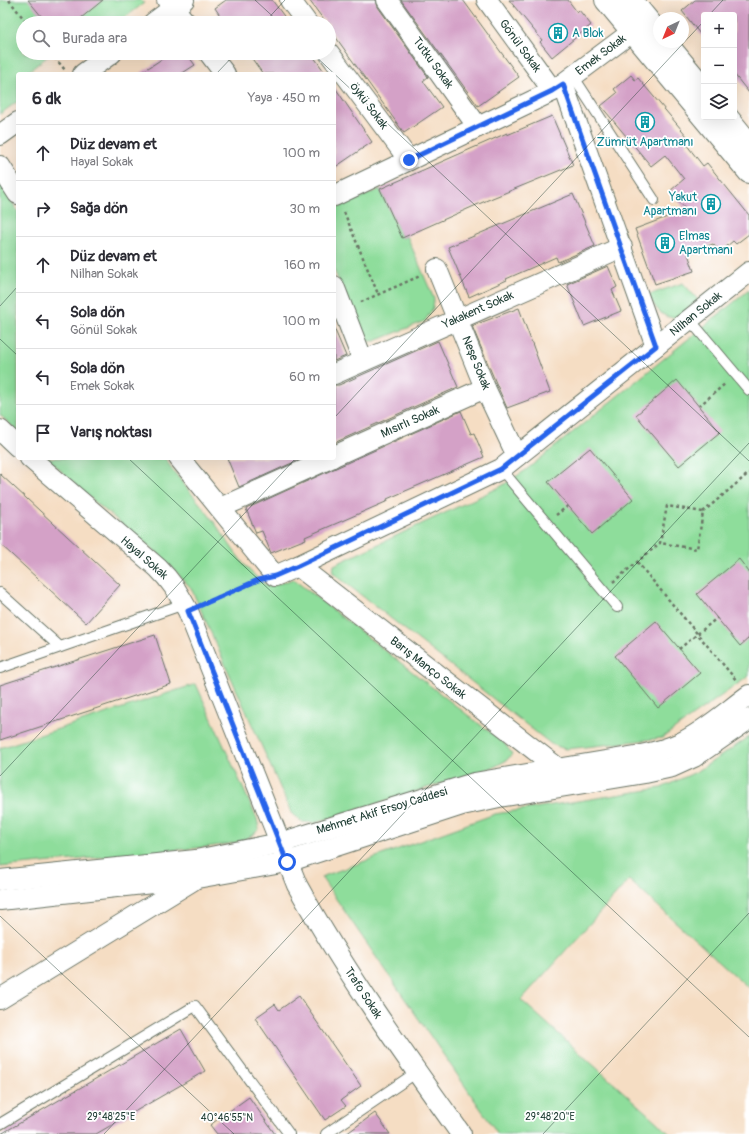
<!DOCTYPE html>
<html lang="tr">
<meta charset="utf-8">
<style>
body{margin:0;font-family:Pangolin,sans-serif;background:#f7f7f7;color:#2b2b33}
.controls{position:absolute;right:12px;top:12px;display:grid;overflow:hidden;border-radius:4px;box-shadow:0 4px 16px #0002}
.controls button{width:36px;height:36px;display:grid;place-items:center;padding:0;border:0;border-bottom:1px solid #e1e1e2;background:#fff;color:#2b2b33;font:20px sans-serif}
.compass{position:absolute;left:653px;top:12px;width:36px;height:36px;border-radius:50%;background:#fff;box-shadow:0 4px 16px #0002;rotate:223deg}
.stop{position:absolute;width:12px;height:12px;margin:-9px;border:3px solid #2563eb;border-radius:50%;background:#fff}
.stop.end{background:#2563eb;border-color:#fff;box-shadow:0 1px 4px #0008}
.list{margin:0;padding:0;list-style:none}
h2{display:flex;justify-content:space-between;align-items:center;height:52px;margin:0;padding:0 16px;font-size:17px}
h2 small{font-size:13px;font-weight:400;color:#7c7c81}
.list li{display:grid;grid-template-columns:26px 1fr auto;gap:12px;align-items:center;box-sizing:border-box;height:56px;padding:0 16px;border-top:1px solid #e1e1e2}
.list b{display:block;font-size:15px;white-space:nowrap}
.list p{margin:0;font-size:13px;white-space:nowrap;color:#7c7c81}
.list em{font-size:13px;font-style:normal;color:#7c7c81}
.icon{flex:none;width:22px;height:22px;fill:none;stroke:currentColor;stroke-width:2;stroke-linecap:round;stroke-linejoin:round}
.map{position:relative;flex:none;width:749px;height:1134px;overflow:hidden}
.search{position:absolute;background:#fff;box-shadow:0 4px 16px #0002;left:16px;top:16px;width:320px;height:44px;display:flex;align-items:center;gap:10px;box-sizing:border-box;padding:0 14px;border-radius:22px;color:#7c7c81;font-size:15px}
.panel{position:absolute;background:#fff;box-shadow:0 4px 16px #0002;left:16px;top:72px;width:320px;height:388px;border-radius:4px}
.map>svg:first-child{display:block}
</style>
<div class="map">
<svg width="749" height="1134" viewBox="0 0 749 1134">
<rect width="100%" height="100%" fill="#fff"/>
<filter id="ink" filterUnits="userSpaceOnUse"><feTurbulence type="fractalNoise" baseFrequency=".025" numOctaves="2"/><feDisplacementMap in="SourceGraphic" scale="8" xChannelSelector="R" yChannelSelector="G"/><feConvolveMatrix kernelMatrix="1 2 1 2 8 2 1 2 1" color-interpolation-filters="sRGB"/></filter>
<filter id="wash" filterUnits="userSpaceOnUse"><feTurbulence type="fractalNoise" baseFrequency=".012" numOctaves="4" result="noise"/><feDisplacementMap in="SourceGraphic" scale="16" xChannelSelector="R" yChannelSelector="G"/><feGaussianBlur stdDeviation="0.9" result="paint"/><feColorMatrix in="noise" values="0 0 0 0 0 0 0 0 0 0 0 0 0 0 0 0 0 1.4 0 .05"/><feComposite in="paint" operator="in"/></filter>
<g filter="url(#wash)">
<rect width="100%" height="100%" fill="#f5ddc3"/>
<g fill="#8edd9b" stroke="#568d68">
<path d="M0,0H141L144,3L118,23H94L93,22L91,23H23V53H52L25,74H18V101L0,114Z"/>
<path d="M0,181L18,212V432L0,415Z"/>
<path d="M380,189L402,238L407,236L434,299L433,308L425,321L375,341H368L364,338L334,270V209Z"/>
<path d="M683,283L698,300C692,305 684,315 675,317C662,320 653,304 648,295Z"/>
<path d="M749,290V676L662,738L586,747L565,749L551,744L333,573L334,565L500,487L526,470Z"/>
<path d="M47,458H165C177,479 194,495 208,514C228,539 242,570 269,587L293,579L505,744L512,754L507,760L494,767L314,823L302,822L292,814L191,588L161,556L95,502Z"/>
<path d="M196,684L257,819L259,829C246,844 226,844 207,847L0,867V748Z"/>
<path d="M749,737V988L629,880L521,1000L670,1134H498L321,877L495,814L661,788L698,771Z"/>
</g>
<g id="blocks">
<g fill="#d4a1c7">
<path d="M28,0H103L75,23H47Z"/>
<path d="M226,0H272L289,23H225L215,8Z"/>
<path d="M309,0H376L378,7L428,77L423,81L442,107L404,133L332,32L329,27V23H326Z"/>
<path d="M401,0H463L519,77L478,106Z"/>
<path d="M509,0H568L577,12L579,10L591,25L552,57L540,42L542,40Z"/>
<path d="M695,0H749V93L734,74V15H704V39L682,11Z"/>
<path d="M171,53H186L195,65L181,74H139Z"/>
<path d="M248,53H311L326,74H263Z"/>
<path d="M631,75L635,80L638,78L687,136L683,139L687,143L686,144L703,166L707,163L749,215V234L736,244L733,241L720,252L713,244L688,254L694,271L655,284L635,229L686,210L670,191L684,179L665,155L651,166L601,106L617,93L614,89Z"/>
<path d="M334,86L372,142L334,168Z"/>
<path d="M552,116L573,165L490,199L402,238L380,189L507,133V135Z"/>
<path d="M573,194L595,246L558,262L556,257L506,279L507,280L469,297L448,247Z"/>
<path d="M608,266L617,287L612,290L621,311L584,326L567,284Z"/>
<path d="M519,308L550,392L507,408L496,383L472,326Z"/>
<path d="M334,328L346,356L334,361Z"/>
<path d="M438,341L458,387L334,443V385H339Z"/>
<path d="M677,380L720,432L679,466L636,415Z"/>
<path d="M461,411L471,434L474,433L484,457L387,499L388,501L305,537L306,539L271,553L262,531L256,533L246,509L248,508Z"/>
<path d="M590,448L633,499L592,534L548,482Z"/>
<path d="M227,458H303L239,487Z"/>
<path d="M0,474L120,585L86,623L0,544Z"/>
<path d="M739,559L749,572V638L740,646L697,594Z"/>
<path d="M656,621L700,673L658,708L615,656Z"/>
<path d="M155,635L171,684L0,740V685Z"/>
<path d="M299,996L361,1086L341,1100L346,1106L325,1120L255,1018L275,1004L279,1010Z"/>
<path d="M181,1029L205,1071L96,1134H1Z"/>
<path d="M249,1097L275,1134H217L210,1125Z"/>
<path d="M375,1113L390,1134H346Z"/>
</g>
</g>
</g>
<g filter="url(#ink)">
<use href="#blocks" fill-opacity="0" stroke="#6a7566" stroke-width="1"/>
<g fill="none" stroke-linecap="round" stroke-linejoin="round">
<defs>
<g id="service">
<path d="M573,76L654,200"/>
<path d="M690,320L749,390"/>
<path d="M501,469L617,607"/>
<path d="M0,593L60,647"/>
<path d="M0,668L184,604"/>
<path d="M0,1124L195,1006L289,1134"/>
<path d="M326,1134L417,1072"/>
</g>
<g id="minor">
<path d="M167,0L186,23"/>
<path d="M290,0L307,23"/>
<path d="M387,0L478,127"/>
<path d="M487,0L553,91"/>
<path d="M153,23L184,0"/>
<path d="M209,53L225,74"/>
<path d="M329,53L409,160"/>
<path d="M83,74L112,53"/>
<path d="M563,84L656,346"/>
<path d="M0,135L18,122"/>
<path d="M0,166L18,194"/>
<path d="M334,196L553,91L632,32"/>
<path d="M437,269L485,388L517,456"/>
<path d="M334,286L363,361"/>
<path d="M334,374L622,247"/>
<path d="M0,430L18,447"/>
<path d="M334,456L485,388"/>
<path d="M30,458L158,568C173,583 178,593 188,611L297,885C345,972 403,1053 461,1134"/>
<path d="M179,458L275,576L298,566L501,469L749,272"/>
<path d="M220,508L331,458"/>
<path d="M298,566L559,769"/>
<path d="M0,880L196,860L280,843L474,783L641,755C655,752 667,749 680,743C705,731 727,711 749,695"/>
<path d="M0,900L197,878L287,862L462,805L499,797L645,773L672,767L694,757L749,719"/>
<path d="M0,999L192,881"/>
</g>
<g id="secondary">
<path d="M606,0L749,172"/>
<path d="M631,0L659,34"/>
<path d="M665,42L704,89"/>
<path d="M727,117L749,144"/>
</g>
</defs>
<use href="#service" stroke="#6a7566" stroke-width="12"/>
<use href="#minor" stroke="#6a7566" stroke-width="22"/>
<use href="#secondary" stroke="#6a7566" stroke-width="24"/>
<g stroke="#6a7566" stroke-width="2.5" stroke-dasharray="3 3" stroke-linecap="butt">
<path d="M9,0L27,23"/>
<path d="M51,53L65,70"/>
<path d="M344,212L378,294"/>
<path d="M361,302L420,276"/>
<path d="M699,406L726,383"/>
<path d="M703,512L749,473"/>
<path d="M556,515L568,506"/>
<path d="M637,562L737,681"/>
<path d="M613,582L660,543L667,506L703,512L697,549L660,543"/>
<path d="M205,603L255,582"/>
<path d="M679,649L717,618"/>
</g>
<use href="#service" stroke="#fff" stroke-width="10"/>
<use href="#minor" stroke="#fff" stroke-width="20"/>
<use href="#secondary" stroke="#fff" stroke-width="22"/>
</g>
</g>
<g fill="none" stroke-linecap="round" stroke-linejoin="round" filter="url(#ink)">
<path stroke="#2563eb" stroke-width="5" d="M287,862L188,611L258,580L275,576L298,566L501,469L656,346L563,84L552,91L409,160"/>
</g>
<path fill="none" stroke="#1f3d34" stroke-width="1" stroke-opacity="0.45" d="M255,0L280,23M709,15L723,0M264,23L285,0M312,53L749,461M216,74L236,53M0,306L18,286M0,339L18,356M334,418L704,21M128,458L749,1037M0,776L296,458M0,916L234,1134M104,1134L749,443M543,1134L749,913"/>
<defs>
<symbol id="building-ring" viewBox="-11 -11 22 22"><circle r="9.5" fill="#fff" stroke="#0f9aa8" stroke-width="1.5"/><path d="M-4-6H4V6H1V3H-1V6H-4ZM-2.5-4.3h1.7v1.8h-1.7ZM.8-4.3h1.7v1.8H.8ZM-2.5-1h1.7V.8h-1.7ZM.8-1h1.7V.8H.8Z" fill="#0f9aa8"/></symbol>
</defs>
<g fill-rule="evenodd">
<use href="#building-ring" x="547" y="22" width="22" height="22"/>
<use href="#building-ring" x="634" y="111" width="22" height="22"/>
<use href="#building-ring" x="700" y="193" width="22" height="22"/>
<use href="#building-ring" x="654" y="232" width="22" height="22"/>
</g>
<g text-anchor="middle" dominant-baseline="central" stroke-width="3.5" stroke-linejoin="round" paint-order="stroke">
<g font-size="12" fill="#0d838f" stroke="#fff" text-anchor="start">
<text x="572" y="33">A Blok</text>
<text x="645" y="142" text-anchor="middle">Zümrüt Apartmanı</text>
<text x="697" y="197" text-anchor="end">Yakut<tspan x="697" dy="14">Apartmanı</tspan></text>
<text x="679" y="236">Elmas<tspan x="679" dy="14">Apartmanı</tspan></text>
</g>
<g font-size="12" fill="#1f3d34" stroke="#fff">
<text transform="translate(520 46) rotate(54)">Gönül Sokak</text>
<text transform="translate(601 55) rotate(-37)">Emek Sokak</text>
<text transform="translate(433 63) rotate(54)">Tutku Sokak</text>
<text transform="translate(369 106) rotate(53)">öykü Sokak</text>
<text transform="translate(478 310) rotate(-24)">Yakakent Sokak</text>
<text transform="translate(696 314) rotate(-39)">Nilhan Sokak</text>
<text transform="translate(476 363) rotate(68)">Neşe Sokak</text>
<text transform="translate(410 422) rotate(-24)">Mısırlı Sokak</text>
<text transform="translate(144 558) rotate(41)">Hayal Sokak</text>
<text transform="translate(428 668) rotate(38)">Barış Manço Sokak</text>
<text transform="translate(382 811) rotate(-17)">Mehmet Akif Ersoy Caddesi</text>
<text transform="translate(363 993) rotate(57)">Trafo Sokak</text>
</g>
</g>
<g font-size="10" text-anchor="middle" fill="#1f3d34" stroke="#fff" stroke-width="3.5" stroke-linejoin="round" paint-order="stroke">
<text x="111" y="1120">29°48'25"E</text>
<text x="550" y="1120">29°48'20"E</text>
<text x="227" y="1121">40°46'55"N</text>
</g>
</svg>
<div class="controls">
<button>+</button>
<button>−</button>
<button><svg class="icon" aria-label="layers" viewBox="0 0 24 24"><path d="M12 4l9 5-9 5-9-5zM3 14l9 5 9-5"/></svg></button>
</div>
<svg class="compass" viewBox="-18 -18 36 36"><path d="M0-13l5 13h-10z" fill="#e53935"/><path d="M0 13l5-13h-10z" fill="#7c7c81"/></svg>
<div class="stop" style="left:287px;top:862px"></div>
<div class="stop end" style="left:409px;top:160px"></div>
<div class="search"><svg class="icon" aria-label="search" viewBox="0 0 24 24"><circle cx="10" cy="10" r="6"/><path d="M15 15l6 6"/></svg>Burada ara</div>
<section class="panel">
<h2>6 dk<small>Yaya · 450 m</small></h2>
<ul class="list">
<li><svg class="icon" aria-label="ahead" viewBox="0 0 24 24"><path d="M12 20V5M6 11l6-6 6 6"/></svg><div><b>Düz devam et</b><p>Hayal Sokak</p></div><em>100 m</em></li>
<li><svg class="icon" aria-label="right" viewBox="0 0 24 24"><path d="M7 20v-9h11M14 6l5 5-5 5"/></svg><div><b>Sağa dön</b></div><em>30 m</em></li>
<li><svg class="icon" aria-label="ahead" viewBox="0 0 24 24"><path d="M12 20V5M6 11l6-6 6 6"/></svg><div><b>Düz devam et</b><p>Nilhan Sokak</p></div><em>160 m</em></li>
<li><svg class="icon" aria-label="left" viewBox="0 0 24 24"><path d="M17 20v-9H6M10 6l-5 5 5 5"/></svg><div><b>Sola dön</b><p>Gönül Sokak</p></div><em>100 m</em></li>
<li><svg class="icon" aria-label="left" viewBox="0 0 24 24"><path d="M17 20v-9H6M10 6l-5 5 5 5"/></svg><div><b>Sola dön</b><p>Emek Sokak</p></div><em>60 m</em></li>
<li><svg class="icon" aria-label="arrive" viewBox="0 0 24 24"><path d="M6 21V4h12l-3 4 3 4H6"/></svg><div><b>Varış noktası</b></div></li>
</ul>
</section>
</div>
